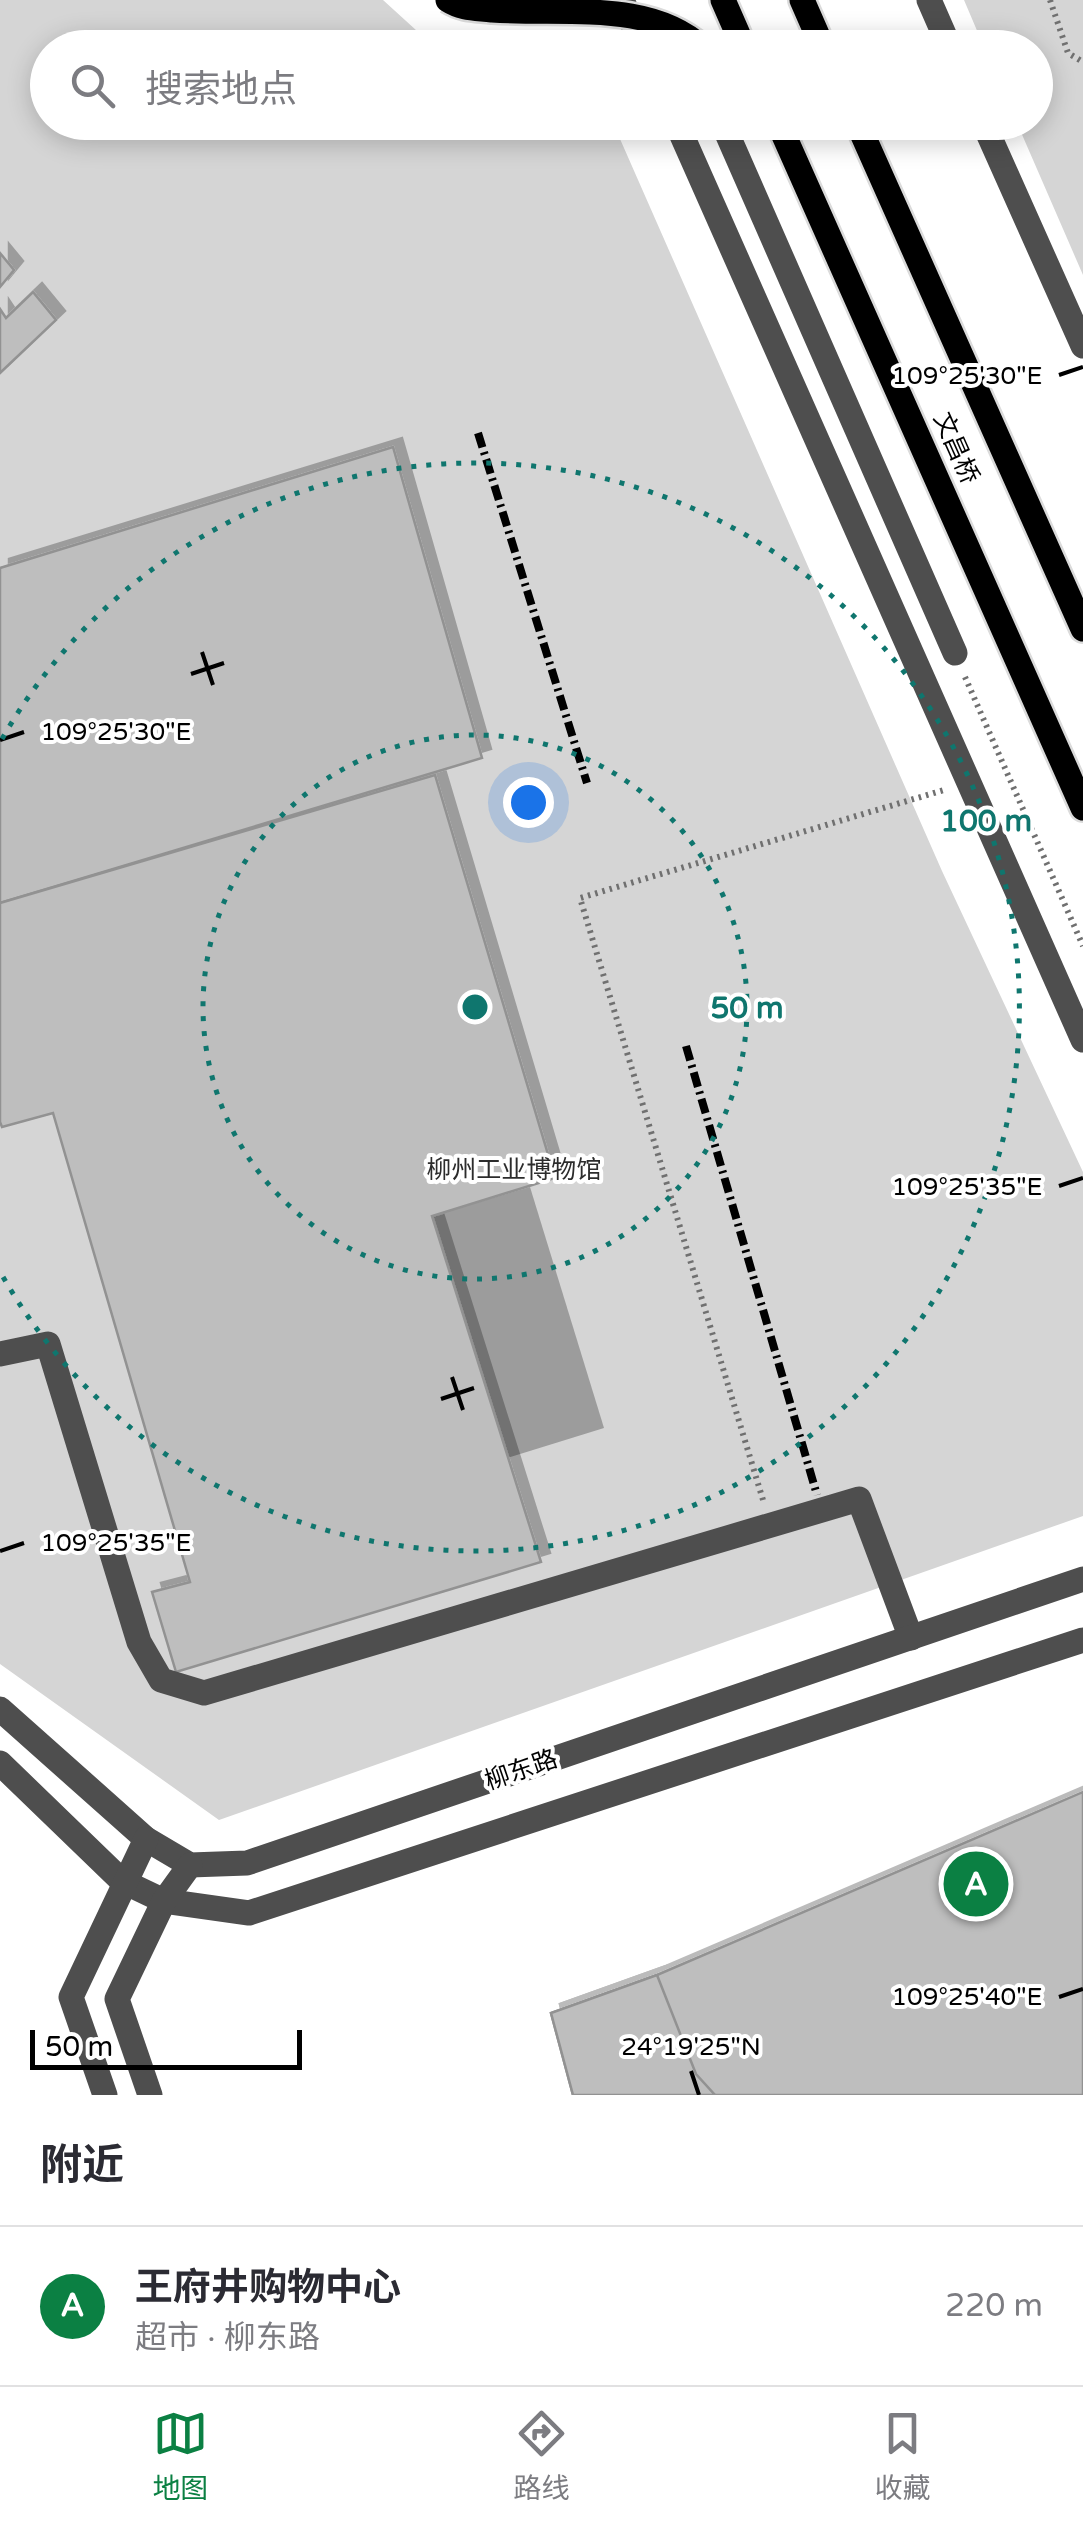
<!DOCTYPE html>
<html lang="zh">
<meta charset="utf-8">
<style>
body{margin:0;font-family:"Varela Round","Noto Sans SC",sans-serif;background:#f2f2f3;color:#2b2b33}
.scale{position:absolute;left:30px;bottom:25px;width:272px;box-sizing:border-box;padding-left:10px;border:5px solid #000;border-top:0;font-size:28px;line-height:35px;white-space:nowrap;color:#000;-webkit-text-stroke:8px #fff;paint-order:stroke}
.you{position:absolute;left:528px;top:802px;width:35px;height:35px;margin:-25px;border:8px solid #fff;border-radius:50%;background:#1a73e8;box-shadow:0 0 0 15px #1a73e833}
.badge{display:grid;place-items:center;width:65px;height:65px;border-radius:50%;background:#0b8043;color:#fff;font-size:32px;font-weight:700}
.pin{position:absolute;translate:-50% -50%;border:5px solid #fff;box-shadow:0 2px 10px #0006}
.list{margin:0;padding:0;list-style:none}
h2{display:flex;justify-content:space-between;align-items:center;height:130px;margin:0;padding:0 40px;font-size:42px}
h2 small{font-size:32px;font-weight:400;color:#7c7c81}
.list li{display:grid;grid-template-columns:65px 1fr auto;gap:30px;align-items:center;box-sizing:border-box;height:160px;padding:0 40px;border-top:2px solid #e1e1e2}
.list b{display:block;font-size:38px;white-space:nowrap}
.list p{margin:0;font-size:32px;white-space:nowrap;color:#7c7c81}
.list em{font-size:32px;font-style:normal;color:#7c7c81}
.icon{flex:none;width:55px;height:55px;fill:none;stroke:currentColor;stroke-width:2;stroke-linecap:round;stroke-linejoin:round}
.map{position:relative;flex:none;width:1083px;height:2095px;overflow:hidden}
.search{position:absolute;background:#fff;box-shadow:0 5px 25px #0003;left:30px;right:30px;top:30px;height:110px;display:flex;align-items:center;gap:25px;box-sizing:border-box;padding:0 35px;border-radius:55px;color:#7c7c81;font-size:38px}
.sheet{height:290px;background:#fff}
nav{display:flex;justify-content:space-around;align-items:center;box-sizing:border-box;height:140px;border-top:2px solid #e1e1e2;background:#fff;font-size:28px;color:#7c7c81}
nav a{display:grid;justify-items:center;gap:5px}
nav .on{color:#0b8043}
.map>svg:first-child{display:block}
</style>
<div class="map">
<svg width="1083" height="2095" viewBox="0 0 1083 2095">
<defs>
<filter id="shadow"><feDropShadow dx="9" dy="-9" stdDeviation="0" flood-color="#0004"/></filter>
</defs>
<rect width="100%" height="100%" fill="#fff"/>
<g fill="#d5d5d5">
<path d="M0,0H383L428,41L453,47L48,48V122L613,123L942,871L1083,1172V1516L219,1820L0,1664Z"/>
<path d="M964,0H1083V275L1017,123L1036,122V48L984,47Z"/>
</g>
<path fill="#9c9c9c" d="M530,1187L604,1428L507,1458L432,1216Z"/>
<g fill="#bebebe" stroke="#929292" stroke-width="2.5" filter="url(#shadow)">
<path d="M0,253L14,270L0,287Z"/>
<path d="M33,292L56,320L0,373V309L6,318Z"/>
<path d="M393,447L482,758L0,903V568Z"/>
<path d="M435,775L555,1178L432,1216L541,1562L176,1672L152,1592L190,1582L53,1113L2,1127L0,1122V903Z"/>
<path d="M1083,1792V2095H573L551,2013L657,1975Z"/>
<path d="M657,1975L696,2074L715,2095H573L551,2013Z"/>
</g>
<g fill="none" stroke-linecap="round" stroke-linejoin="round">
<defs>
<g id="major">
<path d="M723,0L744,48"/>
<path d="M802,0L823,48"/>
<path d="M778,122L1083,808"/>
<path d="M857,122L1083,629"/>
</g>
</defs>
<use href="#major" stroke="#dbdbdb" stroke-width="30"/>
<g stroke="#707070" stroke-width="6" stroke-dasharray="2.5 5" stroke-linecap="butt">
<path d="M1050,0L1068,53L1083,62"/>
<path d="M965,677L1083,946"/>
<path d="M763,1500L580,898L944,790"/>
</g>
<g stroke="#4e4e4e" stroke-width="25">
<path d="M622,0L643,48"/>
<path d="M929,0L950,48"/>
<path d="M676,122L1083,1040"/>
<path d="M722,122L955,653"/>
<path d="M983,122L1083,346"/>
<path d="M0,1354L48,1344L139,1642L161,1680L204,1693L859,1499L911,1638"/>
<path d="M0,1709L146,1839L190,1865L247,1863L1083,1579"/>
<path d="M0,1763L122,1881L164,1901L249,1913L1083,1640"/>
<path d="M105,2095L71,1997L146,1839"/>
<path d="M150,2095L117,1999L164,1901L190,1865"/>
</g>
<use href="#major" stroke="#000" stroke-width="25"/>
<g stroke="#000" stroke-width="8" stroke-dasharray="15 5 2.5 5" stroke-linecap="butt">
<path d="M478,433L587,783"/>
<path d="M686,1046L817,1495"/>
</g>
<defs>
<path id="major-bridge" d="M448,0C462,9 476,8 492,10C567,15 649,0 702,48"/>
</defs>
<use href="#major-bridge" stroke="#dbdbdb" stroke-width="30" stroke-linecap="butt"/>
<use href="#major-bridge" stroke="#000" stroke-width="25"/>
</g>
<path fill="none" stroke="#000" stroke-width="4" d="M1059,375L1083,367M202,652L213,685M191,674L224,663M0,740L24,732M1059,1186L1083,1178M452,1377L463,1410M441,1399L474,1388M0,1551L24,1543M1059,1997L1083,1989M691,2071L699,2095"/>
<g fill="none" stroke="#0f766e" stroke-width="5" stroke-dasharray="5 10">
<circle cx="475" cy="1007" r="272"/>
<path d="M2 739A544 544 0 1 1 2 1275"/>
</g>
<g text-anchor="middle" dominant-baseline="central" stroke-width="8" stroke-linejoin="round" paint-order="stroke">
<g font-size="25" fill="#000" stroke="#fff">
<text transform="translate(956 448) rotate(66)">文昌桥</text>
<text transform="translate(521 1770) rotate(-19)">柳东路</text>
</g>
<g font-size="25" fill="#2c2c2c" stroke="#fff">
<text x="514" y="1170">柳州工业博物馆</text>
</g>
</g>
<g font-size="25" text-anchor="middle" fill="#000" stroke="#fff" stroke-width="8" stroke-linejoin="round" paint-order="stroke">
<text x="967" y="384">109°25'30"E</text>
<text x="116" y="740">109°25'30"E</text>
<text x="967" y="1195">109°25'35"E</text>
<text x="116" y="1551">109°25'35"E</text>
<text x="967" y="2005">109°25'40"E</text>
<text x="691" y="2055">24°19'25"N</text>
</g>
<circle cx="475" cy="1007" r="15" fill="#0f766e" stroke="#fff" stroke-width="5"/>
<g font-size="30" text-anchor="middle" font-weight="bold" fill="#0f766e" stroke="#fff" stroke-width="8" stroke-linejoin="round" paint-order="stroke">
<text x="986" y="831">100 m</text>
<text x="747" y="1018">50 m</text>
</g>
</svg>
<div class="scale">50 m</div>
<div class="you"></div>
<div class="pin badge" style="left:976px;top:1884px">A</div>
<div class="search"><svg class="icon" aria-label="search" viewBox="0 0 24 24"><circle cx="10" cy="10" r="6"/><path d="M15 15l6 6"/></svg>搜索地点</div>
</div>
<section class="sheet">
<h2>附近<small></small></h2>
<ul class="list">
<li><span class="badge">A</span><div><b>王府井购物中心</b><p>超市 · 柳东路</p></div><em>220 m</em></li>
</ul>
</section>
<nav>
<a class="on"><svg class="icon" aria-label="map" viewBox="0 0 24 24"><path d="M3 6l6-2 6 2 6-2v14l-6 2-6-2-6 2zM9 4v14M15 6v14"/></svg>地图</a>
<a><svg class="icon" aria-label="directions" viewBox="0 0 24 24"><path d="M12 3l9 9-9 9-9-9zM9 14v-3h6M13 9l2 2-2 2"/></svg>路线</a>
<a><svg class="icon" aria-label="saved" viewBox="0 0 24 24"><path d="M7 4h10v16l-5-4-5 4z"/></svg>收藏</a>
</nav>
